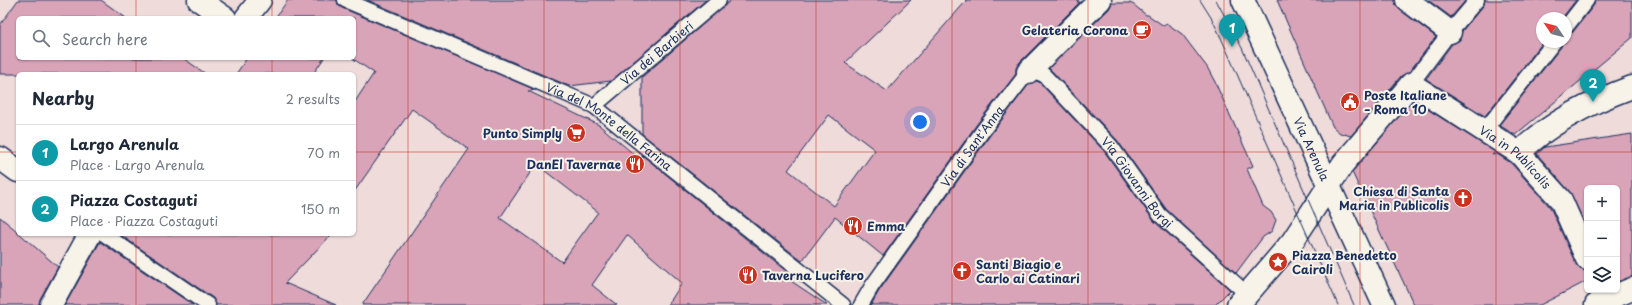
<!DOCTYPE html>
<meta charset="utf-8">
<style>
body{margin:0;font-family:"Playpen Sans",sans-serif;background:#f6f6f7;color:#1f2937}
.controls{position:absolute;right:12px;bottom:12px;display:grid;overflow:hidden;border-radius:6px;box-shadow:0 1px 3px #0004}
.controls button{width:36px;height:36px;display:grid;place-items:center;padding:0;border:0;border-bottom:1px solid #e0e1e3;background:#fff;color:#1f2937;font:20px sans-serif}
.compass{position:absolute;left:1536px;top:12px;width:36px;height:36px;border-radius:50%;background:#fff;box-shadow:0 1px 3px #0004;rotate:305deg}
.you{position:absolute;left:920px;top:122px;width:14px;height:14px;margin:-10px;border:3px solid #fff;border-radius:50%;background:#1a73e8;box-shadow:0 0 0 6px #1a73e833}
.badge{display:grid;place-items:center;width:26px;height:26px;border-radius:50%;background:#111827;color:#fff;font-size:13px;font-weight:700}
.pin{position:absolute;translate:-50% -33px;filter:drop-shadow(0 1px 2px #0008)}
.pin::after{content:'';position:absolute;top:21px;width:14px;height:12px;background:inherit;clip-path:polygon(0 0,100% 0,50% 100%)}
.list{margin:0;padding:0;list-style:none}
h2{display:flex;justify-content:space-between;align-items:center;height:52px;margin:0;padding:0 16px;font-size:17px}
h2 small{font-size:13px;font-weight:400;color:#747a83}
.list li{display:grid;grid-template-columns:26px 1fr auto;gap:12px;align-items:center;box-sizing:border-box;height:56px;padding:0 16px;border-top:1px solid #e0e1e3}
.list b{display:block;font-size:15px;white-space:nowrap}
.list p{margin:0;font-size:13px;white-space:nowrap;color:#747a83}
.list em{font-size:13px;font-style:normal;color:#747a83}
.icon{flex:none;width:22px;height:22px;fill:none;stroke:currentColor;stroke-width:2;stroke-linecap:round;stroke-linejoin:round}
.map{position:relative;flex:none;width:1632px;height:305px;overflow:hidden}
.search{position:absolute;background:#fff;box-shadow:0 1px 3px #0004;left:16px;top:16px;width:340px;height:44px;display:flex;align-items:center;gap:10px;box-sizing:border-box;padding:0 14px;border-radius:6px;color:#747a83;font-size:15px}
.panel{position:absolute;background:#fff;box-shadow:0 1px 3px #0004;left:16px;top:72px;width:340px;height:164px;border-radius:6px}
.map>svg:first-child{display:block}
</style>
<div class="map">
<svg width="1632" height="305" viewBox="0 0 1632 305">
<rect width="100%" height="100%" fill="#eedbda"/>
<filter id="ink" filterUnits="userSpaceOnUse"><feTurbulence type="fractalNoise" baseFrequency=".025" numOctaves="2"/><feDisplacementMap in="SourceGraphic" scale="8" xChannelSelector="R" yChannelSelector="G"/><feConvolveMatrix kernelMatrix="1 2 1 2 8 2 1 2 1" color-interpolation-filters="sRGB"/></filter>
<g filter="url(#ink)">
<g fill="#d9a3b8" stroke="#1b2f5e" fill-rule="evenodd">
<path d="M18,0H101L126,18H18V58H183L206,74H0V25Z"/>
<path d="M288,0H337L338,5L342,8L536,90L528,91L599,125L642,161V155L791,275L788,279L827,305H668L682,283L627,235L592,285L617,305H362L469,149L412,109L354,192V103L374,73L352,58H354V18H275ZM536,164L598,212L562,262L500,218Z"/>
<path d="M367,0H706L611,81L569,86Z"/>
<path d="M731,0H911L845,63L887,91L967,0H1079L1077,2H1080L1019,63L1016,68V74L977,124L883,256L835,217L802,261L642,134V77ZM829,115L875,150L834,206L788,170Z"/>
<path d="M1277,0H1395L1396,5L1400,10L1436,37L1409,72L1401,76L1351,136L1340,133L1333,127Z"/>
<path d="M1428,0H1466L1451,17Z"/>
<path d="M1485,0H1576L1562,18H1542V42H1543L1485,116L1426,79L1452,44L1460,40L1462,31L1484,5Z"/>
<path d="M1595,0H1632V38L1515,135L1499,125L1561,47L1562,42H1566V35L1573,32L1594,5Z"/>
<path d="M1112,3H1130L1134,5L1146,15H1148L1164,26L1166,23L1182,34L1207,67L1215,82L1253,166L1247,169L1263,206L1271,212L1276,220L1272,231L1263,237L1236,273L1166,209L1117,140L1049,68L1109,9Z"/>
<path d="M247,58H324L313,74H236Z"/>
<path d="M1036,81L1039,82L1104,151L1154,221L1230,290L1215,305H871L879,291L991,134L1029,84Z"/>
<path d="M1413,100L1495,152L1492,155L1497,154L1511,163L1550,207L1576,264L1580,269L1587,271V281L1540,305H1414L1352,172Z"/>
<path d="M1632,134V277L1617,282V188H1587V228L1570,192L1537,154L1545,147Z"/>
<path d="M0,217L18,232V234H20L58,267L40,299L39,305H0Z"/>
<path d="M119,234H332L285,283L336,305H216L213,298Z"/>
<path d="M100,242L193,305H65Z"/>
</g>
<g fill="none" stroke-linecap="round" stroke-linejoin="round">
<defs>
<g id="service">
<path id="s1" d="M345,0L594,106L843,305"/>
<path d="M1566,27L1587,0"/>
<path d="M1411,84L1450,32L1477,0"/>
<path id="s2" d="M594,106L719,0"/>
<path d="M1484,131L1554,42"/>
<path d="M104,234L208,305"/>
<path id="s3" d="M861,305L872,286L984,129L1028,72L1034,71L1044,75L1111,146L1160,215L1248,295"/>
</g>
<g id="pedestrian">
<path d="M1407,0L1450,32"/>
<path d="M1028,72L1100,0"/>
<path d="M1606,300L1632,289"/>
</g>
<g id="minor">
<path d="M199,0L225,18"/>
<path d="M246,18L260,0"/>
<path d="M1519,153C1550,122 1591,102 1632,87"/>
<path d="M0,158L18,171"/>
<path d="M51,305L90,234"/>
<path id="s4" d="M1238,305L1292,242L1343,164L1411,84L1519,153L1561,200L1587,259"/>
<path d="M1596,305L1606,300L1601,290"/>
</g>
<g id="tertiary">
<path id="s5" d="M1243,0L1384,305"/>
</g>
</defs>
<use href="#service" stroke="#1b2f5e" stroke-width="17"/>
<use href="#pedestrian" stroke="#1b2f5e" stroke-width="25"/>
<use href="#minor" stroke="#1b2f5e" stroke-width="25"/>
<use href="#tertiary" stroke="#1b2f5e" stroke-width="25"/>
<use href="#service" stroke="#f7f3e8" stroke-width="14"/>
<use href="#pedestrian" stroke="#f7f3e8" stroke-width="22"/>
<use href="#minor" stroke="#f7f3e8" stroke-width="22"/>
<use href="#tertiary" stroke="#f7f3e8" stroke-width="22"/>
<g stroke="#1b2f5e" stroke-width="1">
<path d="M1200,0L1212,19L1223,42L1338,305"/>
<path d="M1216,0L1242,48L1354,305"/>
</g>
</g>
</g>
<path fill="none" stroke="#c8321e" stroke-width="1" stroke-opacity="0.55" d="M136,0V18M272,0V18M408,0V305M544,0V305M680,0V305M816,0V305M952,0V305M1088,0V305M1224,0V305M1360,0V305M1496,0V305M136,58V74M272,58V74M0,152H18M354,152H1632M136,234V305M272,234V305"/>
<defs>
<symbol id="cafe-disc" viewBox="-11 -11 22 22"><circle r="9.5" fill="#c8321e" stroke="#f7f3e8"/><path d="M-5.5-4.5H6V0H3Q3 3.5 0 3.5H-2.5Q-5.5 3.5-5.5 0ZM3-3.2v2h1.7v-2ZM-6 4.5H4V6H-6Z" fill="#fff"/></symbol>
<symbol id="civic-disc" viewBox="-11 -11 22 22"><circle r="9.5" fill="#c8321e" stroke="#f7f3e8"/><path d="M-.6-6.5H3V-4.5H.6V-3L4-1V1h2V6H-6V1h2V-1L-.6-3ZM-1.2 2.5V6h2.4V2.5Z" fill="#fff"/></symbol>
<symbol id="supermarket-disc" viewBox="-11 -11 22 22"><circle r="9.5" fill="#c8321e" stroke="#f7f3e8"/><path d="M-6-5.5h2.5l.6 2H6L4.5 2H-2.5L-4.4-4H-6ZM-1.5 3.2a1.3 1.3 0 1 0 .1 0ZM3 3.2a1.3 1.3 0 1 0 .1 0Z" fill="#fff"/></symbol>
<symbol id="restaurant-disc" viewBox="-11 -11 22 22"><circle r="9.5" fill="#c8321e" stroke="#f7f3e8"/><path d="M-5-6h1v4h1v-4h1v4h1v-4h1v5L-1.5 .5V6h-2V.5L-5-1ZM5-6V6H3V1.5H1.5Q1.5-4 5-6Z" fill="#fff"/></symbol>
<symbol id="church-disc" viewBox="-11 -11 22 22"><circle r="9.5" fill="#c8321e" stroke="#f7f3e8"/><path d="M-1.2-6h2.4v3.5h3.3v2.4h-3.3V6h-2.4V-.1h-3.3v-2.4h3.3Z" fill="#fff"/></symbol>
<symbol id="sight-disc" viewBox="-11 -11 22 22"><circle r="9.5" fill="#c8321e" stroke="#f7f3e8"/><path d="M0-6L1.8-2.2L6-1.7L2.9 1.2L3.7 5.4L0 3.3L-3.7 5.4L-2.9 1.2L-6-1.7L-1.8-2.2Z" fill="#fff"/></symbol>
</defs>
<g fill-rule="evenodd">
<use href="#cafe-disc" x="1131" y="19" width="22" height="22"/>
<use href="#civic-disc" x="1339" y="91" width="22" height="22"/>
<use href="#supermarket-disc" x="565" y="122" width="22" height="22"/>
<use href="#restaurant-disc" x="624" y="153" width="22" height="22"/>
<use href="#church-disc" x="1452" y="187" width="22" height="22"/>
<use href="#restaurant-disc" x="842" y="215" width="22" height="22"/>
<use href="#sight-disc" x="1267" y="251" width="22" height="22"/>
<use href="#church-disc" x="951" y="260" width="22" height="22"/>
<use href="#restaurant-disc" x="737" y="264" width="22" height="22"/>
</g>
<g text-anchor="middle" dominant-baseline="central" stroke-width="4" stroke-linejoin="round" paint-order="stroke">
<g font-size="12" font-weight="bold" fill="#1b2f5e" stroke="#f7f3e8" text-anchor="start">
<text x="1128" y="30" text-anchor="end">Gelateria Corona</text>
<text x="1364" y="95">Poste Italiane<tspan x="1364" dy="14">– Roma 10</tspan></text>
<text x="562" y="133" text-anchor="end">Punto Simply</text>
<text x="621" y="164" text-anchor="end">DanEl Tavernae</text>
<text x="1449" y="191" text-anchor="end">Chiesa di Santa<tspan x="1449" dy="14">Maria in Publicolis</tspan></text>
<text x="867" y="226">Emma</text>
<text x="1292" y="255">Piazza Benedetto<tspan x="1292" dy="14">Cairoli</tspan></text>
<text x="976" y="264">Santi Biagio e<tspan x="976" dy="14">Carlo ai Catinari</tspan></text>
<text x="762" y="275">Taverna Lucifero</text>
</g>
<g font-size="12" fill="#1b2f5e" stroke="#f7f3e8">
<text stroke="none"><textPath href="#s2" startOffset="82">Via dei Barbieri</textPath></text>
<text stroke="none"><textPath href="#s1" startOffset="294">Via del Monte della Farina</textPath></text>
<text stroke="none"><textPath href="#s3" startOffset="194">Via di Sant'Anna</textPath></text>
<text stroke="none"><textPath href="#s5" startOffset="164">Via Arenula</textPath></text>
<text stroke="none"><textPath href="#s4" startOffset="409">Via in Publicolis</textPath></text>
<text stroke="none"><textPath href="#s3" startOffset="446">Via Giovanni Borgi</textPath></text>
</g>
</g>
</svg>
<div class="controls">
<button>+</button>
<button>−</button>
<button><svg class="icon" aria-label="layers" viewBox="0 0 24 24"><path d="M12 4l9 5-9 5-9-5zM3 14l9 5 9-5"/></svg></button>
</div>
<svg class="compass" viewBox="-18 -18 36 36"><path d="M0-13l5 13h-10z" fill="#e53935"/><path d="M0 13l5-13h-10z" fill="#747a83"/></svg>
<div class="you"></div>
<div class="pin badge" style="left:1232px;top:47px;background:#0f9aa8">1</div>
<div class="pin badge" style="left:1593px;top:102px;background:#0f9aa8">2</div>
<div class="search"><svg class="icon" aria-label="search" viewBox="0 0 24 24"><circle cx="10" cy="10" r="6"/><path d="M15 15l6 6"/></svg>Search here</div>
<section class="panel">
<h2>Nearby<small>2 results</small></h2>
<ul class="list">
<li><span class="badge" style="background:#0f9aa8">1</span><div><b>Largo Arenula</b><p>Place · Largo Arenula</p></div><em>70 m</em></li>
<li><span class="badge" style="background:#0f9aa8">2</span><div><b>Piazza Costaguti</b><p>Place · Piazza Costaguti</p></div><em>150 m</em></li>
</ul>
</section>
</div>
